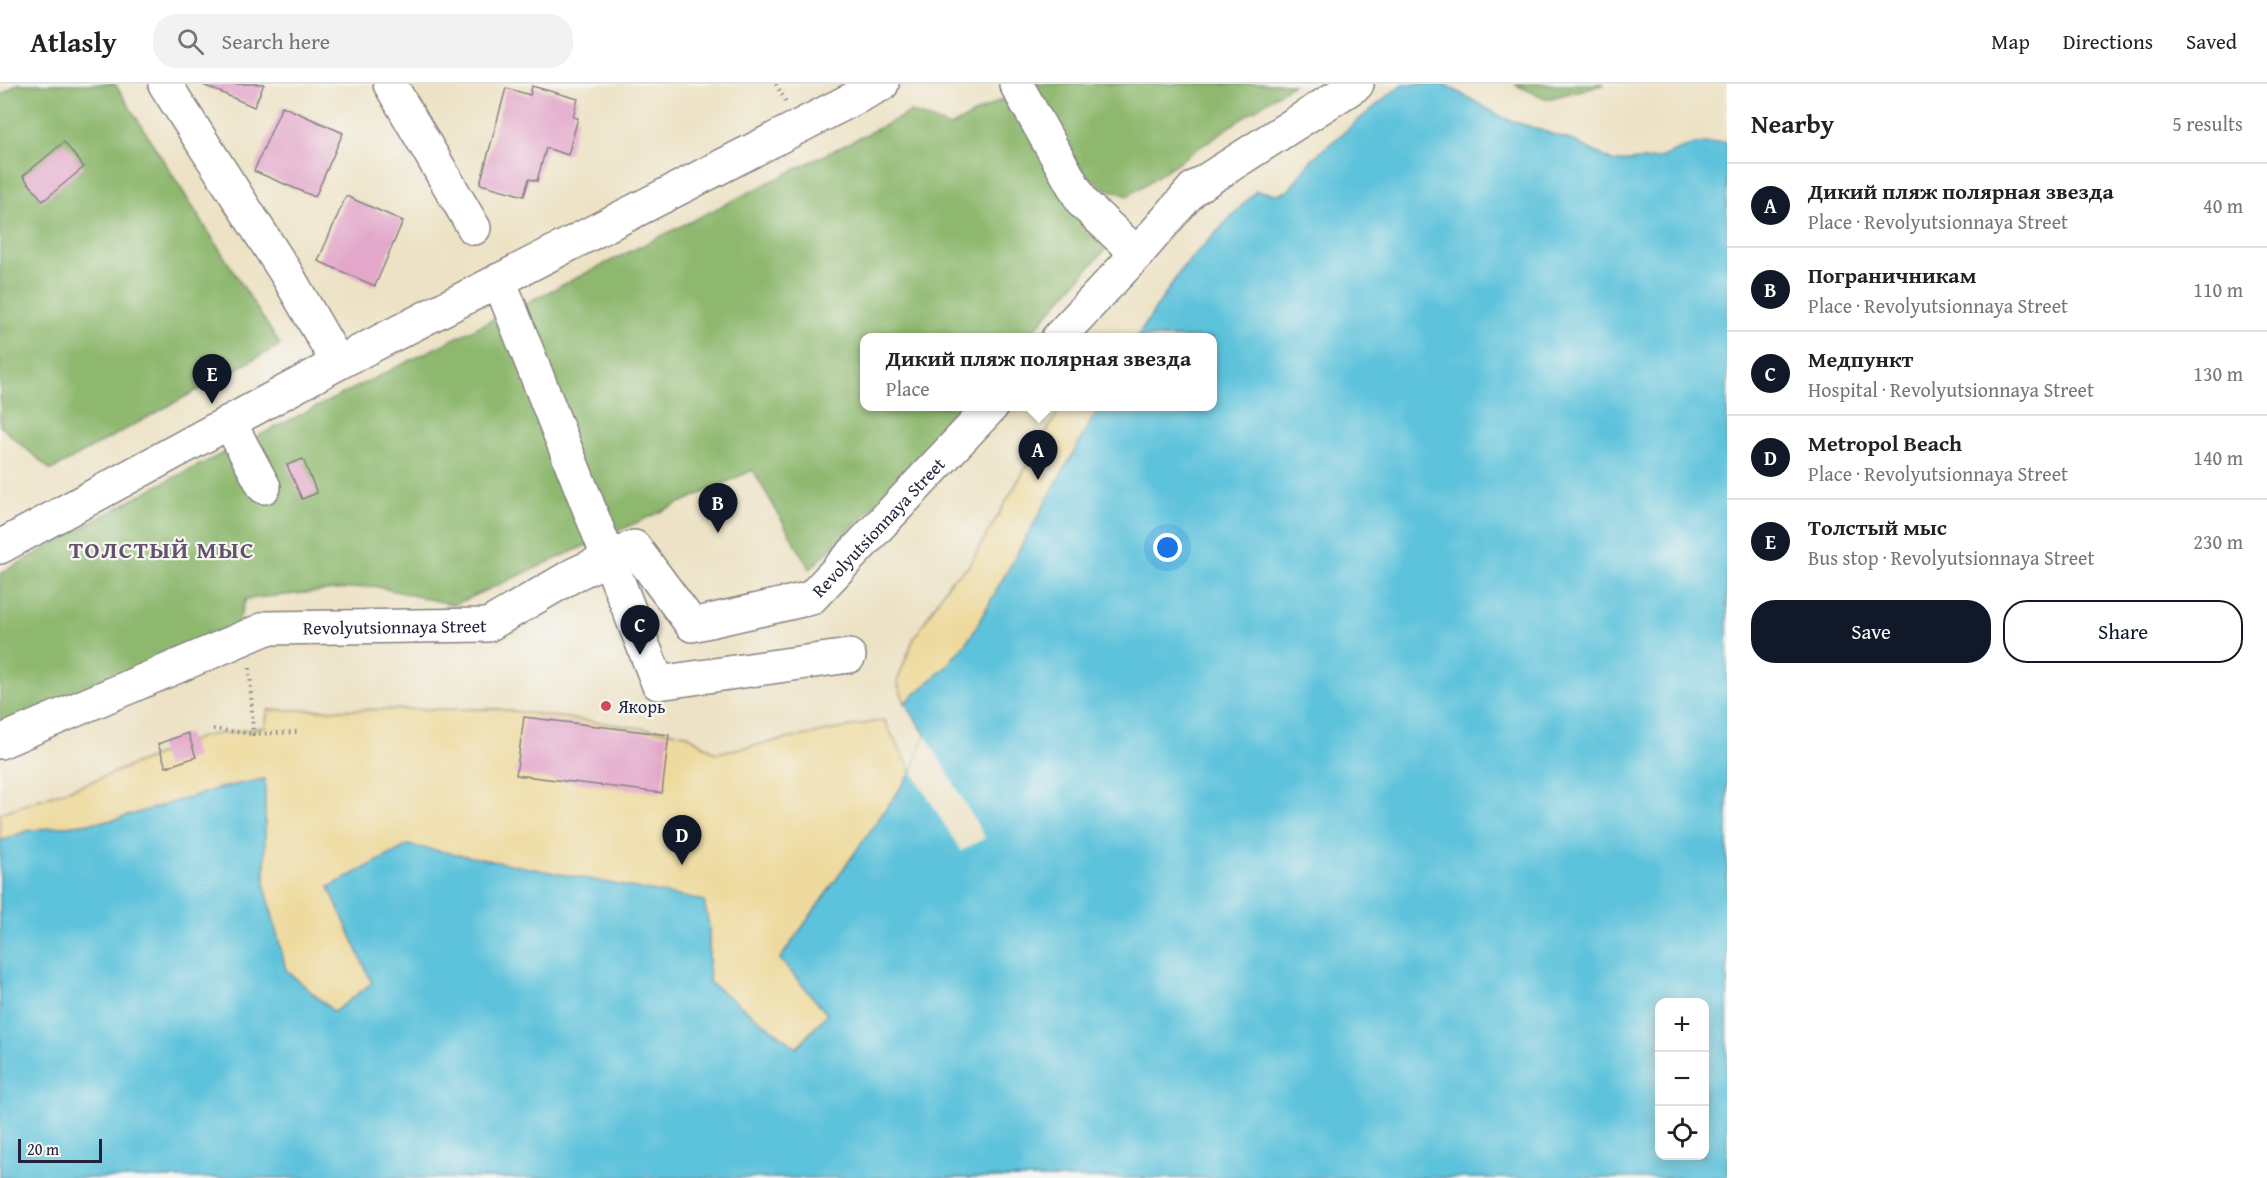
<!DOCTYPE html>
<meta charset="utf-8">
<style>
body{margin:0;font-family:"Gentium Book Plus",serif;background:#f2f2f2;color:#222}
.controls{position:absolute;right:18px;bottom:18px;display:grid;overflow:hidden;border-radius:12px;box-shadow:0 3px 15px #0003}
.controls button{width:54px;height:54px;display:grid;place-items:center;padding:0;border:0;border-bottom:2px solid #e0e0e0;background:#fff;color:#222;font:30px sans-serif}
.scale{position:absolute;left:18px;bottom:15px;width:84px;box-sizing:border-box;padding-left:6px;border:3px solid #22223b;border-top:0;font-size:16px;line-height:21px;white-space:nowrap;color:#22223b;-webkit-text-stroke:4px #f6f6f2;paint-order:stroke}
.you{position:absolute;left:1168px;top:464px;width:21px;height:21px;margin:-15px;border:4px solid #fff;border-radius:50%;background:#1a73e8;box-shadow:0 0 0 9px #1a73e833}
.badge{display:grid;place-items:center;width:39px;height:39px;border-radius:50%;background:#111827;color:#fff;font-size:20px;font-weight:700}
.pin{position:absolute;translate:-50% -50px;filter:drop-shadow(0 2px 3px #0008)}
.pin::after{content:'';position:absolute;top:32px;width:21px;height:18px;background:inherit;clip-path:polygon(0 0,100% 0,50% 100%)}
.popup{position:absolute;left:860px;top:249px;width:357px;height:78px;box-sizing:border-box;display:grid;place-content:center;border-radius:12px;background:#fff;filter:drop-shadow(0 2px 4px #0005);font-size:20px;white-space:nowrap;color:#767676}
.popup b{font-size:22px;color:#222}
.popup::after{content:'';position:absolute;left:50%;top:100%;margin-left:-12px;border:12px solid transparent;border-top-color:#fff}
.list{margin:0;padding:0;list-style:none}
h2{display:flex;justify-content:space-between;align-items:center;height:78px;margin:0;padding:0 24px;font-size:26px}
h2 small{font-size:20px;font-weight:400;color:#767676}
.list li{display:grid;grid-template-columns:39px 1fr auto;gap:18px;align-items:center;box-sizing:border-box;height:84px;padding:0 24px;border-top:2px solid #e0e0e0}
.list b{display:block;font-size:22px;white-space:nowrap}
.list p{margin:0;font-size:20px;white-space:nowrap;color:#767676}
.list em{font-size:20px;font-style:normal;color:#767676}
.actions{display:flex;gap:12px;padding:18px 24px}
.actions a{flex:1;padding:14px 0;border:2px solid #111827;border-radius:24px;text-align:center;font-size:21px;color:#111827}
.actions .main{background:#111827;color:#fff}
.icon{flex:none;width:33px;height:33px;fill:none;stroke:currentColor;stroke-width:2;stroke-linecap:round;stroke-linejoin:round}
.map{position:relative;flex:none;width:1727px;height:1094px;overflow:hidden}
header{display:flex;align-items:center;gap:36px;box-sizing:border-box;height:84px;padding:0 30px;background:#fff;border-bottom:2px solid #e0e0e0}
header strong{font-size:28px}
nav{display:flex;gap:33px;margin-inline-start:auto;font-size:21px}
.search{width:420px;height:54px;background:#f2f2f2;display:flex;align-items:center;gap:15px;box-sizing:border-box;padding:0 21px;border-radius:24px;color:#767676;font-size:22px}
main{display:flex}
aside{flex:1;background:#fff}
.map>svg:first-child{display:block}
</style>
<header>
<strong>Atlasly</strong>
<div class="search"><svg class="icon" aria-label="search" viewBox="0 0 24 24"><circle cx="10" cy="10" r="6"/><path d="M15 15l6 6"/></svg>Search here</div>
<nav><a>Map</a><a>Directions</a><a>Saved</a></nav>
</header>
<main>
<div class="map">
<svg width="1727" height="1094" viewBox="0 0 1727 1094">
<rect width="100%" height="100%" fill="#f6f6f2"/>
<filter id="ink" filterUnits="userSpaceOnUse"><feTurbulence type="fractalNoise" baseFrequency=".0167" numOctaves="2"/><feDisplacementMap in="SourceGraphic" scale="12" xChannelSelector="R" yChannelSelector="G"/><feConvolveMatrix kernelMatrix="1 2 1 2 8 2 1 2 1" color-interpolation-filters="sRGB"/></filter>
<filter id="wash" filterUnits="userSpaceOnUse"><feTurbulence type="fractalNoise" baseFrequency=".008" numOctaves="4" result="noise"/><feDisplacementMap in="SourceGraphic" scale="24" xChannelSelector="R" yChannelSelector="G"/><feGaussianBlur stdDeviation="1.35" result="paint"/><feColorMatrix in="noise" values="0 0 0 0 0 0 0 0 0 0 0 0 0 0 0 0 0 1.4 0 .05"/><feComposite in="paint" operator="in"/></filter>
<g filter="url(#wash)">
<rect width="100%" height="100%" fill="#ede2c5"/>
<g fill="#8eb86e" stroke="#586d54" stroke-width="1.5">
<path d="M17,0H115L280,261L51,386L0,342V12Z"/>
<path d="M1030,0H1293L1128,112L1102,103L1083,88Z"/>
<path d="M1514,0H1605L1547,15Z"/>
<path d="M1010,11L1112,158L1027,253L864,254V322L966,323L907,389L810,485L753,386L454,521L374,502L246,515L236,543L0,645V490L155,403L911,28L950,43Z"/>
</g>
<g fill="#eeda9e" stroke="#887e6c" stroke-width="1.5">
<path d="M1061,323H1099L971,552L946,583L905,619L897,598L913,556L950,497L968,483Z"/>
<path d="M498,625L686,650L716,669L884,636L912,688L780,875L827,930L796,964L709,898V842L329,803L372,899L334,928L286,886L265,802L264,695L220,704L114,736L27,747L0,757V729L88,699L204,652L265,643L268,626Z"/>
</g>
<path fill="#5dc2db" stroke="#40728b" stroke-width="1.5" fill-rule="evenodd" d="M1402,0H1444L1504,34L1576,58L1614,78L1657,75L1694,60L1727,58V1094H0V757L27,747L114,736L220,704L265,695V802L286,886L334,928L372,899L329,803L408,761L704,817L709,842V898L797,964L827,930L780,875L912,688L925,650L905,619L946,583L971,552L1099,323L1212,322V254L1137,253L1183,183L1256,107L1277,110L1288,107L1312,75ZM1660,918H1704V1072H1660Z"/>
<path fill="#ede2c5" d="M925,650L985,754L961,767L912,688Z"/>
<g id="blocks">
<g fill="#e3a7ca">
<path d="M201,0H264L254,23Z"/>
<path d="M532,2L578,15L573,33L578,34L568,71L546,64L537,97L529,95L524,112L480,100L506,4L530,11Z"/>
<path d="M282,22L343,49L315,113L254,87Z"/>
<path d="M64,58L84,83L43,117L23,92Z"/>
<path d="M346,112L403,137L375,202L318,177Z"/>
<path d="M303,375L317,409L302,415L287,381Z"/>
<path d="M524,633L669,651L662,709L516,691Z"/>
<path d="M188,649L196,673L166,683L158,660Z"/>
</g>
</g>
</g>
<g filter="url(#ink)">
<use href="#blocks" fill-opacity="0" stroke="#888280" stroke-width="1.5"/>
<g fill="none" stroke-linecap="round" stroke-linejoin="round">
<defs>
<g id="minor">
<path d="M165,0L286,189L338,279"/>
<path d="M390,0L474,144"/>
<path d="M1016,0L1083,119L1137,170"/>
<path d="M499,196L658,599L849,572"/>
<path d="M1058,254L1137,170L1193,105L1357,0"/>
<path d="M229,338L264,403"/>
<path d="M0,463L338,279L882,0"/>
<path id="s1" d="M0,658L267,544L488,541L575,490L634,463L692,541L811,514L992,322"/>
</g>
</defs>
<use href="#minor" stroke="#888280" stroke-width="36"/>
<g stroke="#888280" stroke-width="4" stroke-dasharray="1.5 4.5" stroke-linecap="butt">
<path d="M776,0L786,18"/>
<path d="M250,584L253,650L297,648"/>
<path d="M213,645L253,650"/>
</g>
<use href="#minor" stroke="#fff" stroke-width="33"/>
</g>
</g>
<circle fill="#d1495b" stroke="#f6f6f2" stroke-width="2" cx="606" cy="622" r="6"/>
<g text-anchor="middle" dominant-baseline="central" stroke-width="4.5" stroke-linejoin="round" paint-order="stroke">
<g font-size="18" fill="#22223b" stroke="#f6f6f2">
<text stroke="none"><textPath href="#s1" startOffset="994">Revolyutsionnaya Street</textPath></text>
<text stroke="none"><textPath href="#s1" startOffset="418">Revolyutsionnaya Street</textPath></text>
</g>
<g font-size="18" fill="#22223b" stroke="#f6f6f2" text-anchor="start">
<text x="618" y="622">Якорь</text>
</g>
<g font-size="24" font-weight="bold" letter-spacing="1.5" fill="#66516d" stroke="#f6f6f2">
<text x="162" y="465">ТОЛСТЫЙ МЫС</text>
</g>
</g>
</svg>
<div class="controls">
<button>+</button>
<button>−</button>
<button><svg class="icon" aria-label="locate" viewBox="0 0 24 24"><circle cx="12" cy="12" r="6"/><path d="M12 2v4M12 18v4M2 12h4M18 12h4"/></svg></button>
</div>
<div class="scale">20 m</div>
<div class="you"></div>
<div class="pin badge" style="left:1038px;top:396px">A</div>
<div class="popup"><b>Дикий пляж полярная звезда</b>Place</div>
<div class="pin badge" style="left:718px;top:449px">B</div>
<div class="pin badge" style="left:640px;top:571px">C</div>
<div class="pin badge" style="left:682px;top:781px">D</div>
<div class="pin badge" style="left:212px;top:320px">E</div>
</div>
<aside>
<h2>Nearby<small>5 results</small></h2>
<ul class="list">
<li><span class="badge">A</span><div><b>Дикий пляж полярная звезда</b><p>Place · Revolyutsionnaya Street</p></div><em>40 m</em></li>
<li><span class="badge">B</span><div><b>Пограничникам</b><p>Place · Revolyutsionnaya Street</p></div><em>110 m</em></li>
<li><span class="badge">C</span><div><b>Медпункт</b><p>Hospital · Revolyutsionnaya Street</p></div><em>130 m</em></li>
<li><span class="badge">D</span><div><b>Metropol Beach</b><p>Place · Revolyutsionnaya Street</p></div><em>140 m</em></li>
<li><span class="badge">E</span><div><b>Толстый мыс</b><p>Bus stop · Revolyutsionnaya Street</p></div><em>230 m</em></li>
</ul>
<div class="actions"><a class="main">Save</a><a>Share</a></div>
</aside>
</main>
